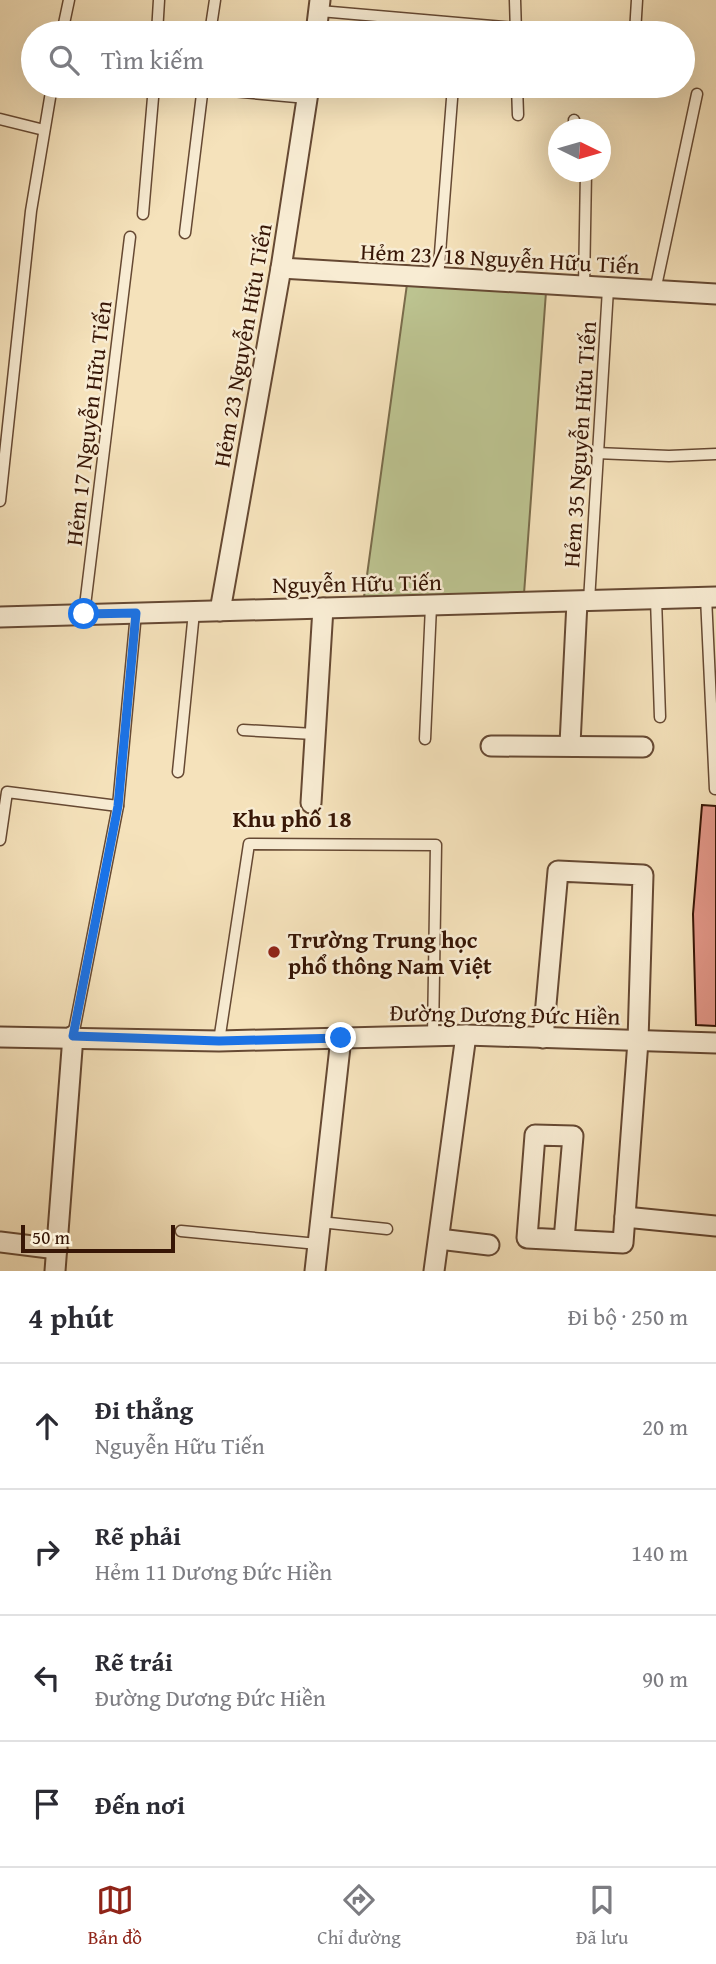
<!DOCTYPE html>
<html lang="vi">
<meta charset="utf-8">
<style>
body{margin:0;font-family:"Gentium Book Plus",serif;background:#f7f7f7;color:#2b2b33}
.compass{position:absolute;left:548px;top:119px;width:63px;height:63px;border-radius:50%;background:#fff;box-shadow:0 7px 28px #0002;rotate:95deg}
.scale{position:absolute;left:21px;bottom:18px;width:154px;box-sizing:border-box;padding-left:7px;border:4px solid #371606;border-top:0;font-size:19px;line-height:24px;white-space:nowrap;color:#371606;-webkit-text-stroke:5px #f8ecd3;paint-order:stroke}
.stop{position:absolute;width:21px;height:21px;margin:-16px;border:5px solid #1a73e8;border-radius:50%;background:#fff}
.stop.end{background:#1a73e8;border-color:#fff;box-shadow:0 2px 7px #0008}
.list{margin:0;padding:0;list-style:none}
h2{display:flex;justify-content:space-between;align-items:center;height:91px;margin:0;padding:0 28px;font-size:30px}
h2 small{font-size:23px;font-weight:400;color:#7c7c81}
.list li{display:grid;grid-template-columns:46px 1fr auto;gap:21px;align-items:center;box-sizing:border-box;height:126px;padding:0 28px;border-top:2px solid #e1e1e2}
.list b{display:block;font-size:26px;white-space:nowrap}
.list p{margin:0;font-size:23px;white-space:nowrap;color:#7c7c81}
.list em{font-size:23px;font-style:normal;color:#7c7c81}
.icon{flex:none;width:38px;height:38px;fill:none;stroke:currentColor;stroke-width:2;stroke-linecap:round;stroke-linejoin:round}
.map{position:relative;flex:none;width:716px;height:1271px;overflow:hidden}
.search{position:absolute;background:#fff;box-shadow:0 7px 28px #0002;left:21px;right:21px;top:21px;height:77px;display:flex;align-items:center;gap:18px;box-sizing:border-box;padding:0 24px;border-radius:38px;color:#7c7c81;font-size:26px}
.sheet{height:595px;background:#fff}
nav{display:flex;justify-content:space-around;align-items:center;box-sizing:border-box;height:98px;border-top:2px solid #e1e1e2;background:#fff;font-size:19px;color:#7c7c81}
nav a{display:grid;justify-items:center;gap:4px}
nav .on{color:#8f2418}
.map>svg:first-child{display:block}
</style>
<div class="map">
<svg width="716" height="1271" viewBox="0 0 716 1271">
<rect width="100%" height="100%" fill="#f5e2bb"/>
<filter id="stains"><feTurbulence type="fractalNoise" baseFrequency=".00286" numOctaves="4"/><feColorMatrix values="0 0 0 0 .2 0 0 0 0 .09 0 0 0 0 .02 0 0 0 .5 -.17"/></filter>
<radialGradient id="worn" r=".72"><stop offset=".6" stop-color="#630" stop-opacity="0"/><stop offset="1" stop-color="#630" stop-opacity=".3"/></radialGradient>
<path fill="#bcc390" stroke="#7a6c4b" stroke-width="2" d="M407,284L546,292L524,594L364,597Z"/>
<path fill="#e4988a" stroke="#371606" stroke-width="2" d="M702,805L716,806V1026L696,1025L693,914Z"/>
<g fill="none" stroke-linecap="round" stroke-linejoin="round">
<defs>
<g id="service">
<path d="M515,0L516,33"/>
<path d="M320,11L516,28"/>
<path d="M62,33L69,0"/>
<path d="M157,33L159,0"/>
<path d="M210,33L215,0"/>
<path d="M635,33L637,0"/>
<path d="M177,86L307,98"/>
<path d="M517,86L518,115"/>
<path d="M0,119L44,130"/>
<path d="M574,130V120"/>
<path d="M143,214L154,86"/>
<path d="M185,233L203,86"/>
<path d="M438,279L453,86"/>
<path d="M584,287L586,172"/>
<path d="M655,291L697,94"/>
<path d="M596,453L669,456L716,454"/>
<path d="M0,501L31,211L52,86"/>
<path d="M706,597L715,789"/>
<path d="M656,599L660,717"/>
<path d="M589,601L608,289"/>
<path d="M84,614L130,237"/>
<path d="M243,730L314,734"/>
<path d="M425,739L431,606"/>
<path d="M178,772L194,612"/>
<path d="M0,840L7,792L118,806"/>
<path d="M73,1036L118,806L136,613"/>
<path d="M219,1041L249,844L436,845L433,1036"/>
<path d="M320,1222L387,1229"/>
<path d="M181,1231L318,1244"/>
</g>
<g id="minor">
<path d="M316,33L320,0"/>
<path d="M281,268L716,294"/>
<path d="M220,611L281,268L309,86"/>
<path d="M0,617L716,597"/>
<path d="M570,744L577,602"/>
<path d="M491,746L643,747"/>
<path d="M311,803L323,608"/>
<path d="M0,1037L219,1041L466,1035L716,1043"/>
<path d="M543,1038L558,871L643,875L638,1041L623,1243L527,1238L535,1135L573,1136L564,1240"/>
<path d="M625,1217L716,1226"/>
<path d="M439,1239L489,1245"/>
<path d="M0,1242L57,1249"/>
<path d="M55,1271L73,1036"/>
<path d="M315,1271L341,1038"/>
<path d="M434,1271L466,1035"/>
</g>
</defs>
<use href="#service" stroke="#664933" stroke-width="13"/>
<use href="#minor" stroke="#664933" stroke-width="23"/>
<use href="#service" stroke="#f8ecd3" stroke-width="10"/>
<use href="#minor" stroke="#f8ecd3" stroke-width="19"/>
</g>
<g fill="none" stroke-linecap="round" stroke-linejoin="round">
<path stroke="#1a73e8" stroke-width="9" d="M84,614L136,613L118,806L73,1036L219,1041L341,1038"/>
</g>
<circle fill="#8f2418" stroke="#f8ecd3" stroke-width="2.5" cx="274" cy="952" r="7"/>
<g text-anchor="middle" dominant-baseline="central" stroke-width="5" stroke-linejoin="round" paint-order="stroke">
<g font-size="23" fill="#371606" stroke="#f8ecd3">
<text transform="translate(500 258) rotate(3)">Hẻm 23/18 Nguyễn Hữu Tiến</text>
<text transform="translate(242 345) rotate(-80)">Hẻm 23 Nguyễn Hữu Tiến</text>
<text transform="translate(88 423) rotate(-83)">Hẻm 17 Nguyễn Hữu Tiến</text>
<text transform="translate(579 444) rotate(-86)">Hẻm 35 Nguyễn Hữu Tiến</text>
<text transform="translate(357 583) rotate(-1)">Nguyễn Hữu Tiến</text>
<text transform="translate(505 1014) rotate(1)">Đường Dương Đức Hiền</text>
</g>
<g font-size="23" font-weight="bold" fill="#371606" stroke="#f8ecd3" text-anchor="start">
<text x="288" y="939">Trường Trung học<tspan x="288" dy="26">phổ thông Nam Việt</tspan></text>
</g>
<g font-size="24" font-weight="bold" fill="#371606" stroke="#f8ecd3">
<text x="292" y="818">Khu phố 18</text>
</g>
</g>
<rect width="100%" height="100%" filter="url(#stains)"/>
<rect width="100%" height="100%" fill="url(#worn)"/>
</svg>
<svg class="compass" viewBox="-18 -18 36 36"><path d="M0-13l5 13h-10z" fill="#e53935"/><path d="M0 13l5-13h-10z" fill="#7c7c81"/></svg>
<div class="scale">50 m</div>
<div class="stop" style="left:84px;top:614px"></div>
<div class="stop end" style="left:341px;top:1038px"></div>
<div class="search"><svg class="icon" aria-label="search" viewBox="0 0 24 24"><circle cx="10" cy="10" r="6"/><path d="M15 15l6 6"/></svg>Tìm kiếm</div>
</div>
<section class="sheet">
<h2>4 phút<small>Đi bộ · 250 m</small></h2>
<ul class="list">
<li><svg class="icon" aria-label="ahead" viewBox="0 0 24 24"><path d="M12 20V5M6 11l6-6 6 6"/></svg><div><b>Đi thẳng</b><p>Nguyễn Hữu Tiến</p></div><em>20 m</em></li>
<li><svg class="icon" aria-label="right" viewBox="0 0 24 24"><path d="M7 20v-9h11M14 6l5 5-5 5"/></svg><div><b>Rẽ phải</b><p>Hẻm 11 Dương Đức Hiền</p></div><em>140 m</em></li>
<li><svg class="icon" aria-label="left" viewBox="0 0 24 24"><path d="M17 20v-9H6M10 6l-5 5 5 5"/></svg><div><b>Rẽ trái</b><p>Đường Dương Đức Hiền</p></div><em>90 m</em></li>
<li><svg class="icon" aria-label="arrive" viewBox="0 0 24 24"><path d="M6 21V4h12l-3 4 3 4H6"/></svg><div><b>Đến nơi</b></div></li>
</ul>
</section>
<nav>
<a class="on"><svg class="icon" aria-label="map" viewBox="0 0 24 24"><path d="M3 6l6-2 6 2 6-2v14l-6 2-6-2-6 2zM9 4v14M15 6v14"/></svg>Bản đồ</a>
<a><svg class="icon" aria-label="directions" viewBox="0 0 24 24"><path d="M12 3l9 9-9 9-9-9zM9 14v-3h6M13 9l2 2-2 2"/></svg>Chỉ đường</a>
<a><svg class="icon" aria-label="saved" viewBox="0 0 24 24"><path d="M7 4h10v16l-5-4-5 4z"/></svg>Đã lưu</a>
</nav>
